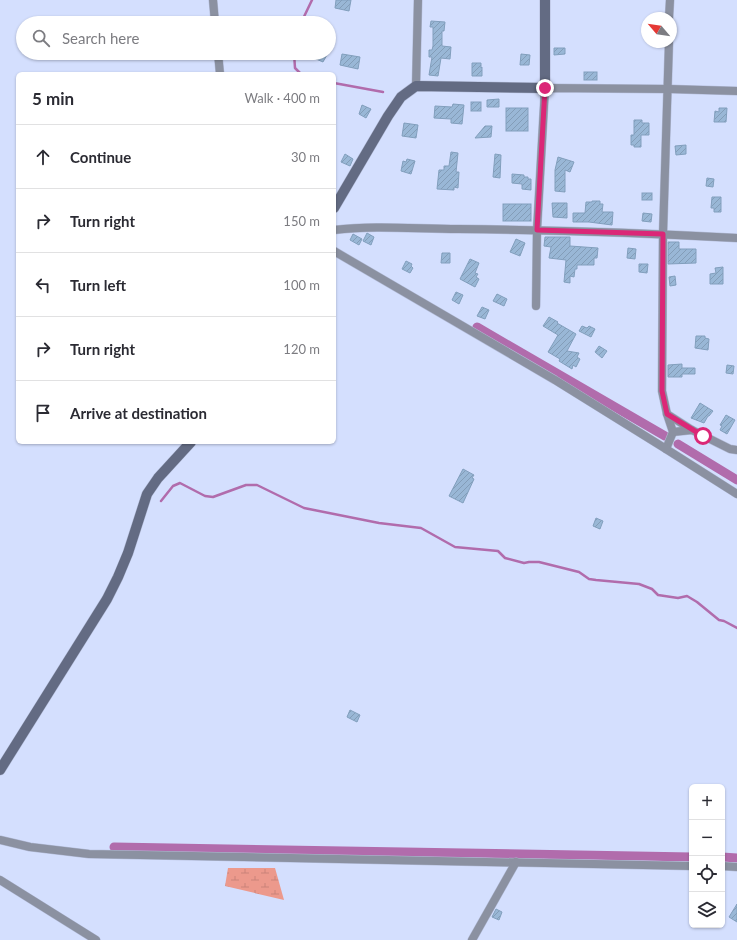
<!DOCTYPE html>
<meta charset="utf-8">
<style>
body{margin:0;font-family:Lato,sans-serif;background:#f7f7f7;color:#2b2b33}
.controls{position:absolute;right:12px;bottom:12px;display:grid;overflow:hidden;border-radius:6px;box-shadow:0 1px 3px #0004}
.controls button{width:36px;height:36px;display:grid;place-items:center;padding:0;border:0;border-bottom:1px solid #e1e1e2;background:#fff;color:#2b2b33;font:20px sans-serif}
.compass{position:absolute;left:641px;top:12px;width:36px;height:36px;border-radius:50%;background:#fff;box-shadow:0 1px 3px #0004;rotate:299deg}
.stop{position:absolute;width:12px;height:12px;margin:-9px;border:3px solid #db2777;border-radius:50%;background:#fff}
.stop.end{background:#db2777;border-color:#fff;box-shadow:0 1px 4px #0008}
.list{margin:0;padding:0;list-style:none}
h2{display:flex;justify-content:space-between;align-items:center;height:52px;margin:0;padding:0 16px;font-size:17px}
h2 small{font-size:13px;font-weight:400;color:#7c7c81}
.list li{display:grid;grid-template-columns:26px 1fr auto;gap:12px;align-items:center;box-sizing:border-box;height:64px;padding:0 16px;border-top:1px solid #e1e1e2}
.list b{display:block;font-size:15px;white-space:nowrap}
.list em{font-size:13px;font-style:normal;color:#7c7c81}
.icon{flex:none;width:22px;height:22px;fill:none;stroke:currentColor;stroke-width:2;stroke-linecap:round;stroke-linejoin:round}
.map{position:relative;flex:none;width:737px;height:940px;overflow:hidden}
.search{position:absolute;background:#fff;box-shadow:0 1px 3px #0004;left:16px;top:16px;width:320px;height:44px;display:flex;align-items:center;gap:10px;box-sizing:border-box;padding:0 14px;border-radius:22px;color:#7c7c81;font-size:15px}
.panel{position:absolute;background:#fff;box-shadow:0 1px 3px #0004;left:16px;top:72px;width:320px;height:372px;border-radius:6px}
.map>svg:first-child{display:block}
</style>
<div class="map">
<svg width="737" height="940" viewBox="0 0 737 940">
<defs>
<pattern id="wetland-marsh" width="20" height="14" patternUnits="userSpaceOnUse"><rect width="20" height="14" fill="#ec998c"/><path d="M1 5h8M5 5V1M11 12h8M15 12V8" fill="none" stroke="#ca8379"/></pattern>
<pattern id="building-hatch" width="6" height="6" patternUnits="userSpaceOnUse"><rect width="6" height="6" fill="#99b7d6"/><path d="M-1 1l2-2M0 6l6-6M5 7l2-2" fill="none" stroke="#839db8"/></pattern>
</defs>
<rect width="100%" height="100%" fill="#d4dffe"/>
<path fill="url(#wetland-marsh)" d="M228,868H275L284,900L225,886Z"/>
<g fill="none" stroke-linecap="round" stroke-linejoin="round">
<g stroke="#b16cac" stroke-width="2.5">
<path d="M301,23L312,0"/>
<path d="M294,53L295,68L301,74"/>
<path d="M334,83L383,92"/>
<path d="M161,501L173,486L180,483L205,496L213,497L246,485H257L304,508L379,523L421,528L455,547L498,551L505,558L524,563L529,562H539L579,572L589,579L596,580L639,584L652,589L658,595L678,598L687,596L697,602L719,620L724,621L737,628"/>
</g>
<g stroke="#b16cac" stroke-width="9">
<path d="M477,327L665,436"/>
<path d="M678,444L737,480"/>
<path d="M114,847L692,857"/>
<path d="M722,857L737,858"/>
</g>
</g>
<g fill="url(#building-hatch)" stroke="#829fbd">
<path d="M336,0H351L349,11L335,8Z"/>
<path d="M431,21L445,22L444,31H442V46L451,47L450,59L441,58L438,76L429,75L432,57H429V50H432L433,46V27H430Z"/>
<path d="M554,48H565V54L554,55Z"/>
<path d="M319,53H328L323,62L316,59Z"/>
<path d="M342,54L360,57L358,69L340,65Z"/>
<path d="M521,54L530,55L529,65H520Z"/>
<path d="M472,63H481V68L482,67V76H472Z"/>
<rect x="584" y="72" width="13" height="8"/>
<path d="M499,99V107H487V100Z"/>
<rect x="471" y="102" width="10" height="9"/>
<path d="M453,104L464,105L462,124L451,123V119L434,118L435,106L452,107Z"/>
<path d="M362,105L371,109L366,118L359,114Z"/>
<rect x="506" y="108" width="22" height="23"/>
<path d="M719,108H727L726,122H714L715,111L719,112Z"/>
<path d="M634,120H642V123H649V135H641V147H634V145H631V135H634Z"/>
<path d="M404,123L418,125L416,138L402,136Z"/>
<path d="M485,126H492L491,137L475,138Z"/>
<path d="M686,145V154L676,155L675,146Z"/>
<path d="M451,152L458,153L456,172H459L458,188L454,187V190L437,189L439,170H444V166H449Z"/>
<path d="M345,154L353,159L350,166L341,162Z"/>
<path d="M495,154L501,155L500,178L493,177Z"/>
<path d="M558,157L574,162L570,172L565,170V192L555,191V170Z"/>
<path d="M407,159L415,161L411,174L401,171L403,161L406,162Z"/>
<path d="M512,174L524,175V177H528V179H531V190L522,189V184L512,183Z"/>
<path d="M707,178L714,179L713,187L706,186Z"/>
<rect x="642" y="193" width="10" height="7"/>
<path d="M712,197H721V212H714V208H711Z"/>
<path d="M592,201H600V204H603L602,212H613L612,225L589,222H573V213H585L586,202H592Z"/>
<path d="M552,203H567V218L553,217Z"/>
<rect x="503" y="204" width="28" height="17"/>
<path d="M643,213L652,214L651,222L642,221Z"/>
<path d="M367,233L374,237L371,245L363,241Z"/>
<path d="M353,234L362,239L359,245L350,240Z"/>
<path d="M545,237H570V246L598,248L597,258H594V265H577V269H575L574,277L570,276V283L564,282L566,260L549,258L551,247L544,246Z"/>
<path d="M516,239L525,243L520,256L510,252Z"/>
<path d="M668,242H679V249H696V263L668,264Z"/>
<path d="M628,248L636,249L635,259L627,258Z"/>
<path d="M442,253H450V263H441Z"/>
<path d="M470,259L479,263L475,273L478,274L476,277L479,279L475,287L460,279Z"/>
<path d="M406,261L412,264L411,266L413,268L410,273L402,269Z"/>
<path d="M639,264H648L647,273L639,272Z"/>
<path d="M723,267V284H710V274L716,273L715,268Z"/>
<path d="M675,276L676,285L670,286L669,277Z"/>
<path d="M456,292L463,295L459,304L452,300Z"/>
<path d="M497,294L507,299L504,306L493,301Z"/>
<path d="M482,307L489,310L485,319L477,316Z"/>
<path d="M549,317L558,322L557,323L576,334L567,351L579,353L577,357L580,359L576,367L573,365L572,369L559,361L560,359L548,352L558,335L543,326Z"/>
<path d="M582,326L587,328L589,326L595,329L591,337L579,331Z"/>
<path d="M696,336H705V338L709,339L708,350L695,348Z"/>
<path d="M599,346L607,351L602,358L595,352Z"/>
<path d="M682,364V368H695V374H682V377H668V365Z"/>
<path d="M727,365L734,366L733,374L726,373Z"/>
<path d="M700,403L713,411L709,416H708L704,423L691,418Z"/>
<path d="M726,415L735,420L727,434L720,430L722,426L720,425Z"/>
<path d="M463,469L474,475L472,478L474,479L463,503L449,496Z"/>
<path d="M596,518L603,521L600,529L593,526Z"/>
<path d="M350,710L360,715L357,722L347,717Z"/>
<path d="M737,904V922L729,917Z"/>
<path d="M496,909L502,912L499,920L492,917Z"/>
</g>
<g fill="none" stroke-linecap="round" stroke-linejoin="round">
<defs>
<g id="street">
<path d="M213,0L215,23"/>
<path d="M669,18L670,0"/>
<path d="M669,42L663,234L662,391L667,414L673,432L666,449L737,494"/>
<path d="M218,53L220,74"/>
<path d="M416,86L418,0"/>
<path d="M334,230C375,225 417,229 458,229C551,230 644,233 737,238"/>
<path d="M334,251L555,380L666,449"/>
<path d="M536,306L537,230L545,88L669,89L737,91"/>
<path d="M667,414L692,430"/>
<path d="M673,432L692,430L730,449L737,450"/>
<path d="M0,840L30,847L89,854L692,866"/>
<path d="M722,866L737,867"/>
<path d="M0,880L96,940"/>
<path d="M472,940L516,862"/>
</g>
<g id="secondary">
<path d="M334,208L388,116L401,97L416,86L545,88V0"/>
<path d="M0,770L107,599L118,577L128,553L147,494L158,478L191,442"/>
</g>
</defs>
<use href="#street" stroke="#b3bcd8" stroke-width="9"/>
<use href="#secondary" stroke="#b3bcd8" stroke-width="11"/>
<use href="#street" stroke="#8b91a1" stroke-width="8"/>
<use href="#secondary" stroke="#636b83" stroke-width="10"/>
</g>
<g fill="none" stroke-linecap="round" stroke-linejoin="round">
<path stroke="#db2777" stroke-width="5" d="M545,88L537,230L663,234L662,391L667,414L703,436"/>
</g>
</svg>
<div class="controls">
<button>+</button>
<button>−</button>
<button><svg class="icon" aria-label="locate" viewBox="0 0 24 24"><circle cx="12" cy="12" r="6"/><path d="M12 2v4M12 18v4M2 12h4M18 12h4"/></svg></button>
<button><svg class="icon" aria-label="layers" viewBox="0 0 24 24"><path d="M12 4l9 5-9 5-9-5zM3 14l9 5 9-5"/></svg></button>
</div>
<svg class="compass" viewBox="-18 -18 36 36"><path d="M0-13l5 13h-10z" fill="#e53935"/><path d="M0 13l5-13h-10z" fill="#7c7c81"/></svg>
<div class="stop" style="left:703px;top:436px"></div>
<div class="stop end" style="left:545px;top:88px"></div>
<div class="search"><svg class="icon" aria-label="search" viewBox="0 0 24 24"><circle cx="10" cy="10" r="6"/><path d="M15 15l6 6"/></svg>Search here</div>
<section class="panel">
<h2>5 min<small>Walk · 400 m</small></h2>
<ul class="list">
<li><svg class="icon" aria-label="ahead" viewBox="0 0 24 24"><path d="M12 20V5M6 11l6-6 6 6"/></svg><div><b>Continue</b></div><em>30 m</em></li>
<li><svg class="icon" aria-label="right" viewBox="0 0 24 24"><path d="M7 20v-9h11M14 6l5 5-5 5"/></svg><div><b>Turn right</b></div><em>150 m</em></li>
<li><svg class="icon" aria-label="left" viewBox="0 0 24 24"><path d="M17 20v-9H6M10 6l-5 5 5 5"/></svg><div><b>Turn left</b></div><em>100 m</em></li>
<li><svg class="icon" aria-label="right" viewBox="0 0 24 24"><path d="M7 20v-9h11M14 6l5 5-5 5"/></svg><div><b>Turn right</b></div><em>120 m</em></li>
<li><svg class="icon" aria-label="arrive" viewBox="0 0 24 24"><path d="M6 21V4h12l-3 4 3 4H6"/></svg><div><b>Arrive at destination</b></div></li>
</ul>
</section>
</div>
